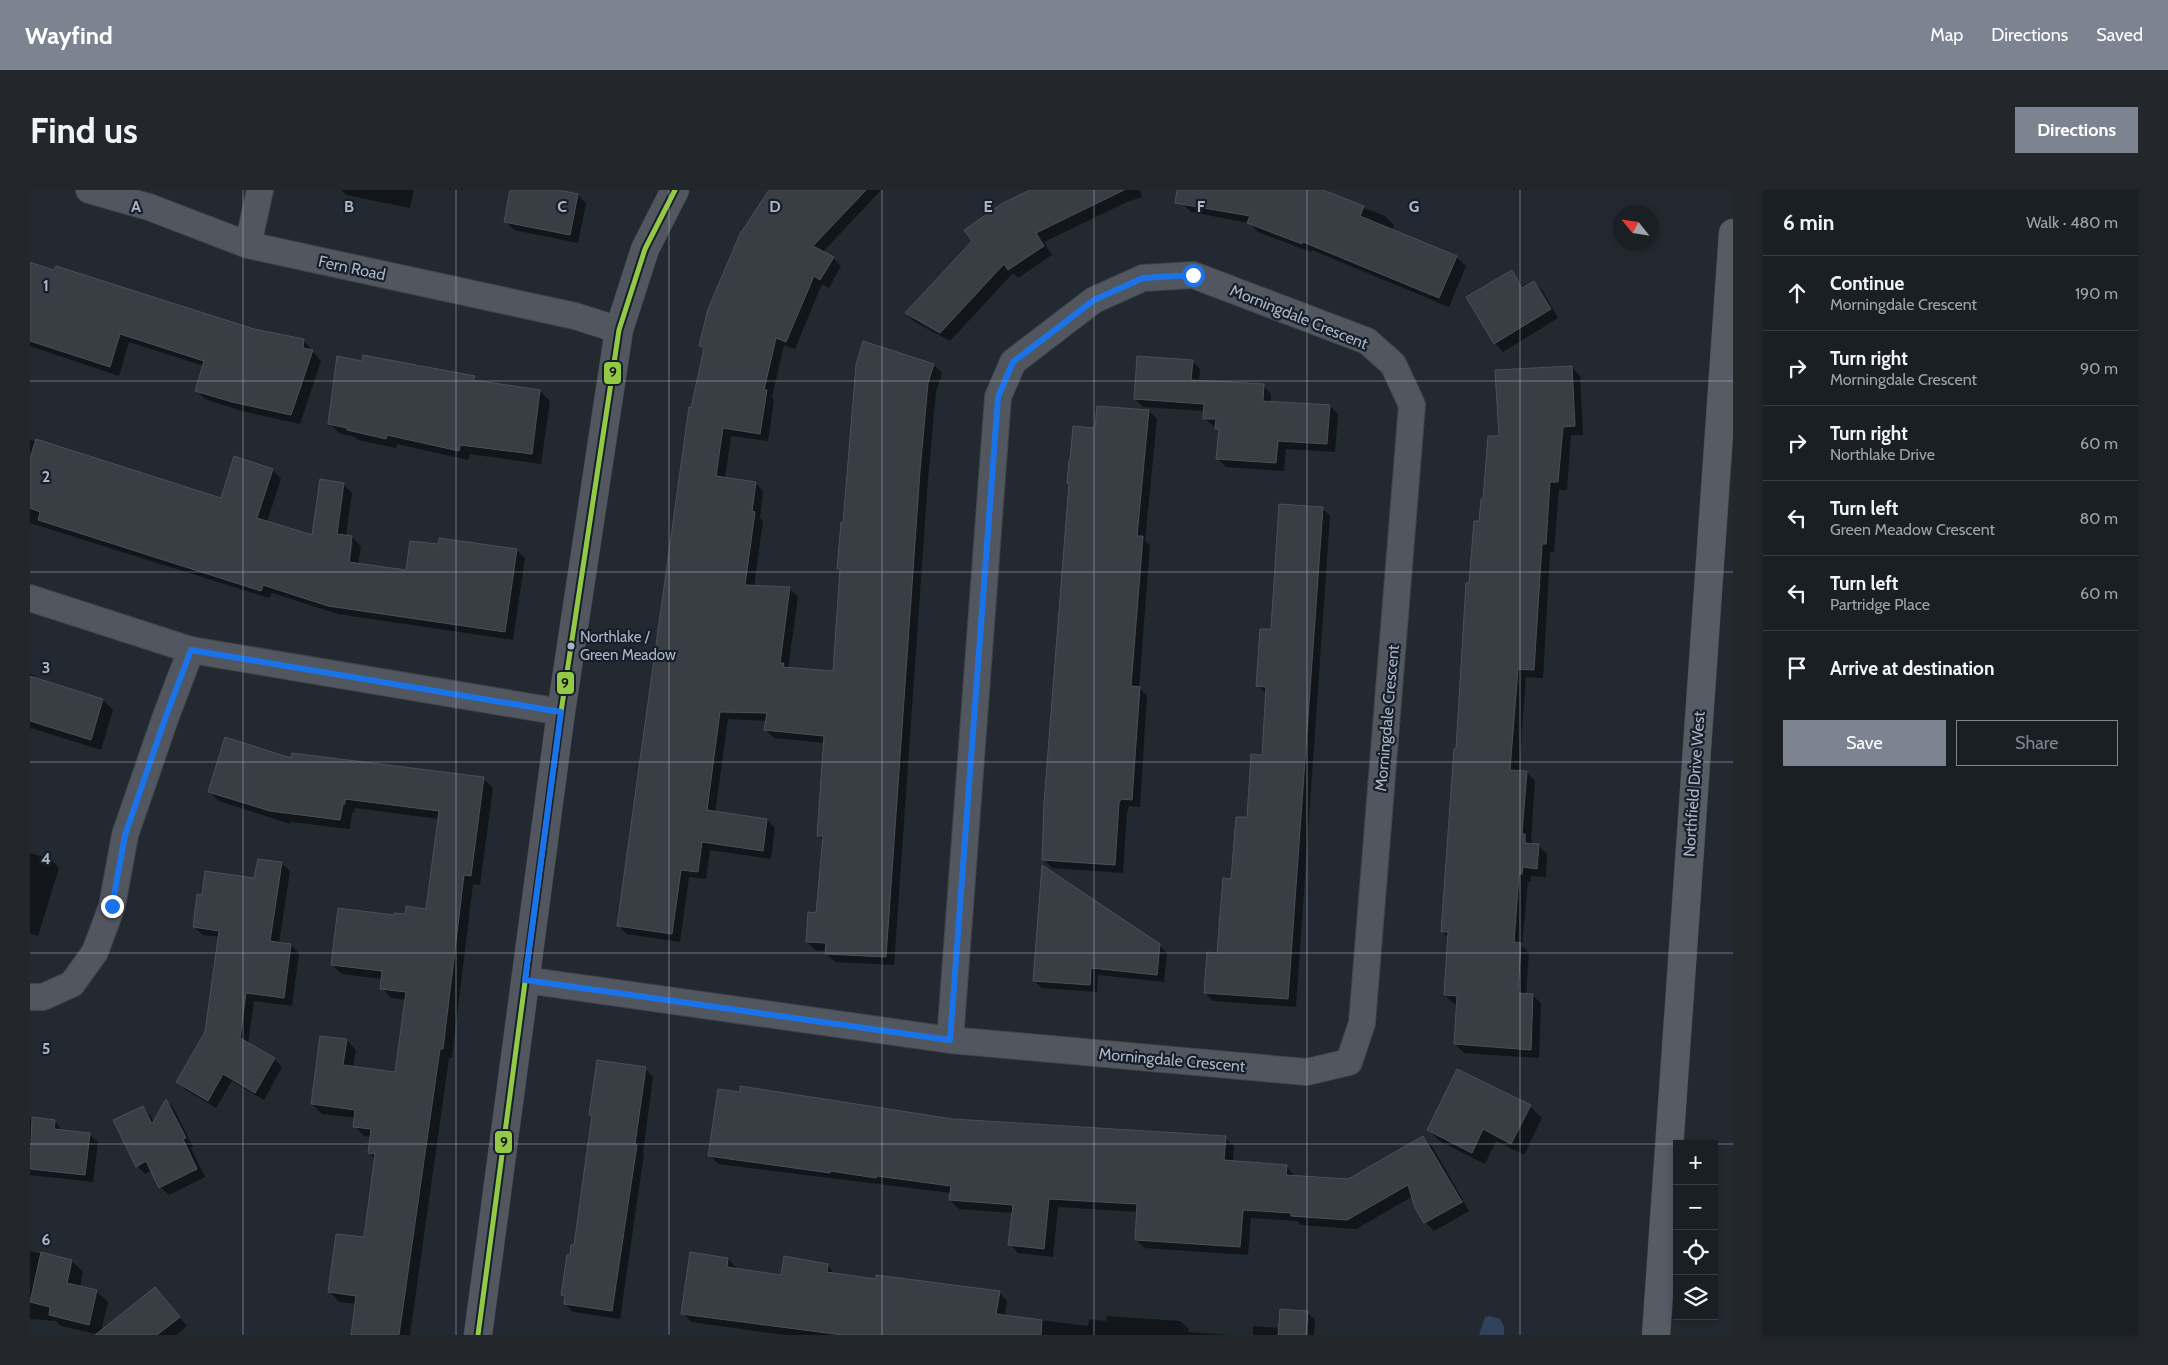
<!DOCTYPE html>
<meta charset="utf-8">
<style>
body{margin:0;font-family:Cabin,sans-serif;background:#23272c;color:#f1f3f6}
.controls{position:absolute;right:15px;bottom:15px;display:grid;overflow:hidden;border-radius:0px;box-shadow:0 2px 8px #0003}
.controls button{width:45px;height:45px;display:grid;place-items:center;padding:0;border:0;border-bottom:1px solid #383d41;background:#1a1f24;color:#f1f3f6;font:25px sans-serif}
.compass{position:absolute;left:1583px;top:15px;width:45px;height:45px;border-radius:50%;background:#1a1f24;box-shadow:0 2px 8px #0003;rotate:300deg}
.stop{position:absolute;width:15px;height:15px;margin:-11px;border:4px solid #1a73e8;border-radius:50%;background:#fff}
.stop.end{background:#1a73e8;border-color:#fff;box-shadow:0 1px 5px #0008}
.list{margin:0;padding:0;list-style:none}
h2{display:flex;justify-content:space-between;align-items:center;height:65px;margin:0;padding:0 20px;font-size:21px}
h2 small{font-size:16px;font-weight:400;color:#9fa2a6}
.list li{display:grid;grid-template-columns:32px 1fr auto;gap:15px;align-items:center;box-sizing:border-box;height:75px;padding:0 20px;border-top:1px solid #383d41}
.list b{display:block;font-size:19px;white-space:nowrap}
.list p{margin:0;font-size:16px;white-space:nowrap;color:#9fa2a6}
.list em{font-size:16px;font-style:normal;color:#9fa2a6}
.actions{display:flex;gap:10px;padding:15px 20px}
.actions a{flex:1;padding:11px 0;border:1px solid #7b8490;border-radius:0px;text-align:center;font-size:18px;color:#7b8490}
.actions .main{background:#7b8490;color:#fff}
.icon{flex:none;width:28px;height:28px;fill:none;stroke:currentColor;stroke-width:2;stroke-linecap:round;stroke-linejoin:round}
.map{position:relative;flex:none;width:1703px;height:1145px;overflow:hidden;border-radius:0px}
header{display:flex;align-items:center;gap:30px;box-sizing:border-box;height:70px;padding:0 25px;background:#7b8490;color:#fff}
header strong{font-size:24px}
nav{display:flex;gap:28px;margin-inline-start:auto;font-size:18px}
.intro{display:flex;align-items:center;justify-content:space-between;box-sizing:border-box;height:120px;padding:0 30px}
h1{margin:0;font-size:35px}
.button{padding:12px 22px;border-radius:0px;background:#7b8490;color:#fff;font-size:18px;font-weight:700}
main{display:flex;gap:30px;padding:0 30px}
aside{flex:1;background:#1a1f24;border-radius:0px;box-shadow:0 2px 8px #0003}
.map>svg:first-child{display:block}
</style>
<header>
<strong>Wayfind</strong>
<nav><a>Map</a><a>Directions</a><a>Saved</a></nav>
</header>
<div class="intro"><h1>Find us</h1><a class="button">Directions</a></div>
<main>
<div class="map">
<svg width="1703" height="1145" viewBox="0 0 1703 1145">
<rect width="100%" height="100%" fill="#232930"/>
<path fill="#2f425a" d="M1460,1126L1470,1129L1474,1137V1145H1449L1455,1127Z"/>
<g fill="#0007" fill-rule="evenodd">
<path d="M311,0H384L380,18L316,5Z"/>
<path d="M482,0H523L548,5L556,13L548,53L484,40L475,31Z"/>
<path d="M740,0H851L793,62L803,68L811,76L799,98L792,94L765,159L754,155L742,207L744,210L738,251L701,246L695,288L725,293L733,301L730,328L733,331L724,397L760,399L768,407L758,479L804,482L811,381L808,378L834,153L904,175L912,183L906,202L898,290L864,775L805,772L796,764L797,761L785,760L777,752L787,724L793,650L788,645L795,553L744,548L736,540L737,531L698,529L685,623L737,630L745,638L741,669L680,660L676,689L659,687L650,752L597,744L589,736L662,219L675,161L671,156Z"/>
<path d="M1003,0H1110L1112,7L1097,12L1014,52L1022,65L988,88L983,83L920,151L885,132L876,123Z"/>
<path d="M1154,0H1288L1355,26L1364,35L1362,40L1426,67L1436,76L1419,117L1282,60L1281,62L1228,42L1219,33L1161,22L1152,13Z"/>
<path d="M0,71L26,80L224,140L274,151L291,171L270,234L212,221L175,209L166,200L174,176L99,152L89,186L0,156Z"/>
<path d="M1481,82L1494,98L1504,92L1513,101L1528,128L1473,162L1465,153Z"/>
<path d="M1162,171L1170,179L1169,192L1233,196L1241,204V212L1300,216L1308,224L1305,262L1256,259L1254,281L1196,277L1188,269L1190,241L1174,228V221L1113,217L1105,209Z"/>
<path d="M333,172L385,177L386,174L444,187L450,192L510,201L520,211L511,274L440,264L438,270L367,254L366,258L328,250L325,247L309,243L299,233Z"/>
<path d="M1542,177L1550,186L1553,245H1541L1537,300H1529L1524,362H1520L1513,488L1496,487L1489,582H1497L1505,591L1501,651L1504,655H1508L1517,664L1516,687L1501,686V692H1498L1492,756L1499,763L1496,804L1503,805L1511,814L1509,868L1434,863L1425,854L1428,814H1424L1415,805L1419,748L1412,742L1440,394L1454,310L1470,248Z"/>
<path d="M1119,221L1127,229L1115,351L1120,355L1109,498L1117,506L1110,617L1099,616L1097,622L1093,683L1022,678L1013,669L1040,295L1038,293L1066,239Z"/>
<path d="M0,250L192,310L205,268L243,280L251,289L237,332L283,347L313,294L322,303L316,346L322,347L331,356L328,375L377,382L486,360L495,368L483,450L308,424L242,403L239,408L0,333ZM320,352H323L319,378H317Z"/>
<path d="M1292,318L1300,326L1266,817L1183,811L1175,803L1188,764L1203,690L1233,566L1237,504L1227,495L1242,441Z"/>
<path d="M0,483L11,490L73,510L83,520L71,560L1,538L0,541Z"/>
<path d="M262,570L453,588L463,598L450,695L443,694L422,868H419L380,1145H322L326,1114L309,1112L300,1102L335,1049L345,969L339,963L341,947L334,946L325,936L326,928L292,924L282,914L317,850L326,860L323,878L366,883L376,810L361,808L352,798L353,789L312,784L302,775L365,727L397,721L409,629L325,618L324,623H322L320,639L261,632L260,634L189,611L179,602Z"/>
<path d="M0,663L21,669L29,678L8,746L0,744Z"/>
<path d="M251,673L260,681L249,753L261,755L269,763L262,816L224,811L218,854L244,869L252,877L234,910L202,891L186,918L156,900L148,892L176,842L190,747L173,745L164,737L173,707L225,689Z"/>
<path d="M1129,755L1137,763L1134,792L1068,785L1067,802L1012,798L1004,791Z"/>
<path d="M615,878L623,887L613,962L614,964L590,1129L543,1122L535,1114L536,1108L532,1105L545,1057L563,927L560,924Z"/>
<path d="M137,911L144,919L163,957L161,958L175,987L139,1005L130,997L122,981L115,984L107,976L112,917L121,926L124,933Z"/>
<path d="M1500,916L1512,928L1494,965L1466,951L1455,974L1411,952L1398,940Z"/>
<path d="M0,928L25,931L33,941L59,944L68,952L63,992L0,985Z"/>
<path d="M923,930L1195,948L1204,956L1203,972L1256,976L1265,987L1318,990L1393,947L1402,956L1433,1010L1396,1031V1033L1387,1018L1383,1006L1326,1039L1271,1035L1267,1031L1221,1028L1218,1065L1115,1058L1106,1050L1108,1022L1028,1017L1023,1067L988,1063L980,1054L983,1023L929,1019L920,1010L921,1003L688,974L680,965Z"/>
<path d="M1434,1012L1439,1021L1404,1041L1396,1033Z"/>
<path d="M0,1061L42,1071L53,1082L50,1097L66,1101L78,1112L70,1145L31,1136L26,1131L0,1129Z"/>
<path d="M698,1069L706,1077V1080L752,1087L797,1075L806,1085L969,1102L977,1111L975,1126L1058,1136L1059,1129L1076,1131L1077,1126L1150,1131L1159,1139L1158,1142L1199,1145H754L661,1132L653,1123Z"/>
<path d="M125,1098L157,1136L146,1145H74L106,1114V1112L107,1113Z"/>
<path d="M1277,1122L1285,1130L1284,1145H1223V1136L1250,1138Z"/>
</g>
<g fill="#383e44" stroke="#4a5058">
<path d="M480,0H529L548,4L540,45L474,32Z"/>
<path d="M739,0H836L783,56L804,67L790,90L784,86L756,152L746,148L734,200H737L730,244L693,238L686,286L726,292L722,321L725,322L715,395L760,397L750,473H754L753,477L803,481L810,379H807L811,332L813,333L826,175L833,151L904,174L898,193L890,281L856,767L795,764L796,753L776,752L778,722L786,723L793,646H787L794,546L734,540L737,523L690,522L677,620L737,629L733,661L672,652L668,682L651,680L642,744L587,736L659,217L661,218L674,158L669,156L678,119L710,44Z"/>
<path d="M1000,0H1094L1006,43L1014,56L978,80L974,74L910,143L875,123L942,51L934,40L973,13Z"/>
<path d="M1147,0H1293L1334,16L1330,26L1427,66L1409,108L1273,52L1272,54L1217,33L1220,26L1145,13Z"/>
<path d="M0,72L24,80L26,76L224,139L274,149L273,158L283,160L261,225L202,212L165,201L174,171L90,144L80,177L0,151Z"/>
<path d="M1482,80L1492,98L1504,91L1521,119L1464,154L1436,107Z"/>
<path d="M333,165L445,186L444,190L510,200L502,264L430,255L429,261L357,245L356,249L317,240V238L298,234L307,166L332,171Z"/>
<path d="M1107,166L1163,170L1161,190L1234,194L1233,211L1300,215L1297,254L1248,251L1246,273L1186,269L1189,239H1185L1186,229H1173L1174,214L1104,209Z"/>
<path d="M1542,176L1545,236L1533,237L1528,292H1520L1516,354H1512L1504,480L1488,479L1480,580L1497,581L1492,644H1495V653L1509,654L1507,679L1493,677L1492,684H1489L1484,752L1491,753L1488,803L1503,804L1501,860L1424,854L1427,806L1414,805L1418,742H1411L1424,559H1426L1436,393H1439L1444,331H1449L1451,309H1453L1458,246H1469L1465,180Z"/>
<path d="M1067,216L1119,220L1107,346H1113L1101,496L1110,497L1102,610L1091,609L1089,613L1085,675L1012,670L1014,613L1039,293H1037L1039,270H1040L1043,236L1065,238Z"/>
<path d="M6,249L191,308L204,266L243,279L227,328L282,345L290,289L314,293L307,344L322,346L319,372L376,380L380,351L408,354L409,348L487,359L475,442L298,416L233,395L231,401L8,330L10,322L0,318V268Z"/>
<path d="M1249,314L1293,317L1258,809L1174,803L1177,762L1187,763L1193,688L1201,689L1206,627H1217L1221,564L1232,565L1236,497L1226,496L1230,439H1241Z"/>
<path d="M0,486L73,509L61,550L0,531Z"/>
<path d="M195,547L261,568L262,563L454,587L441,686L434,685L413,859H410L369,1145H321L326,1106L298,1102L306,1044L334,1047L345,964L338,963L341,939L323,937L325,920L281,914L290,846L317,849L313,875L365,882L376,802L350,799L352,781L301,775L308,718L364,725V723L375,724L376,716L396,719L409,621L315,609V614H313L310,630L240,621L178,602Z"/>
<path d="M228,669L252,672L240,751L261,754L254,808L216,803L210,848L245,868L225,903L193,884L178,911L146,892L175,842L189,741L163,737L167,704L172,705L175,681L224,688Z"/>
<path d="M1012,675L1130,754L1127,785L1061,778L1060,795L1003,791Z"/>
<path d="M567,870L616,877L605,954L607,955L582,1121L534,1114L535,1106L531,1105L537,1065H540L541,1055H544L562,925H559Z"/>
<path d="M1427,879L1501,915L1481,954L1453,939L1442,963L1397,940Z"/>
<path d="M710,896L923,929L1196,946L1194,970L1257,975L1256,985L1318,989L1393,946L1432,1012L1394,1033L1385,1018L1378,995L1317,1030L1261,1026V1023L1213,1020L1210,1057L1105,1050L1107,1014L1019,1009L1014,1059L978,1055L983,1015L919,1010L921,996L847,986L846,988L800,981V983L678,966L688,899L710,902Z"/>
<path d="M136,909L156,948L153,949L167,979L129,998L116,971L106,977L83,930L113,916L122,934Z"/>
<path d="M2,927L25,930L24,939L60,943L55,985L0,979Z"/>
<path d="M11,1062L42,1070L37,1093L67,1100L59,1135L19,1125L20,1117L0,1112Z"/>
<path d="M660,1062L698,1068L697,1077L751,1085L754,1066L798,1074L797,1082L846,1089V1085L970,1101L966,1124L1012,1130L1011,1145H812L651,1124Z"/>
<path d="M125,1097L150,1127L127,1145H65Z"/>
<path d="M1250,1119L1278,1121L1276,1145H1248Z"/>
</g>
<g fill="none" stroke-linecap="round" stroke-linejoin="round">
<defs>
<g id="minor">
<path d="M59,0L119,17L218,55L545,126L589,140"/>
<path d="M218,55L230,0"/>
<path d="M0,408L161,460L531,522"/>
<path d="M495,790L920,850L1277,882L1319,872L1332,833L1382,215L1363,174L1337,151L1163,85L1113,88L1064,110L983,172L968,207L920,850"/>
<path d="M0,807H13L42,794L65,762L82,716L95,645L136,526L161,460"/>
</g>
<path id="tertiary" d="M448,1145L531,522L589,140L615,59L645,0"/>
<path id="secondary" d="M1626,1145L1703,43"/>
</defs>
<use href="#minor" stroke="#3f4349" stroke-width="28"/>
<use href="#tertiary" stroke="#3f4349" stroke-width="29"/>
<use href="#secondary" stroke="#3f4349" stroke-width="29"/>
<use href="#minor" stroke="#52575f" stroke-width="26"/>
<use href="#tertiary" stroke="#52575f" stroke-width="28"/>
<use href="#secondary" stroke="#565c64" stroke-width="28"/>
<defs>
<path id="bus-1" d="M448,1145L531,522L589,140L615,59L645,0"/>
</defs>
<use href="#bus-1" stroke="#17202a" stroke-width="9"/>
<use href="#bus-1" stroke="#94c947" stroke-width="5"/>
</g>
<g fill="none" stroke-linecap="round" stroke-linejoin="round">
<path stroke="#1a73e8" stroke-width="6" d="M82,716L95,645L136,526L161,460L531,522L495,790L920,850L968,207L983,172L1064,110L1113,88L1163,85"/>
</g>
<path fill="none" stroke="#abb5c4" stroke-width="1" stroke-opacity="0.55" d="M213,0V1145M426,0V1145M639,0V1145M852,0V1145M1064,0V1145M1277,0V1145M1490,0V1145M0,191H1703M0,382H1703M0,572H1703M0,763H1703M0,954H1647M1684,954H1703"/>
<circle fill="#abb5c4" stroke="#17202a" stroke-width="2" cx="541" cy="456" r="4.5"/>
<g text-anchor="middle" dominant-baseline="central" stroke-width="4.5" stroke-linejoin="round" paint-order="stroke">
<g font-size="15" fill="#abb5c4" stroke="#17202a" text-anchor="start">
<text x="550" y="447">Northlake /<tspan x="550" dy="18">Green Meadow</tspan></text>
</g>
<g font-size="16" fill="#abb5c4" stroke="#17202a">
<text transform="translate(322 78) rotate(12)">Fern Road</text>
<text transform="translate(1269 127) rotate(22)">Morningdale Crescent</text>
<text transform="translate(1357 528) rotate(-85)">Morningdale Crescent</text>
<text transform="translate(1664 594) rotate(-86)">Northfield Drive West</text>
<text transform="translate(1142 870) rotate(5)">Morningdale Crescent</text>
</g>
</g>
<g font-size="16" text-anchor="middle" font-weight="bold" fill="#abb5c4" stroke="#17202a" stroke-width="4.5" stroke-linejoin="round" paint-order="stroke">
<text x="106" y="22">A</text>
<text x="319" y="22">B</text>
<text x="532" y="22">C</text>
<text x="745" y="22">D</text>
<text x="958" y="22">E</text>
<text x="1171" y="22">F</text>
<text x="1384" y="22">G</text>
<text x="16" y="101">1</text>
<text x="16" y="292">2</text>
<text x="16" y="483">3</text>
<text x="16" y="674">4</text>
<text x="16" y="864">5</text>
<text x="16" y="1055">6</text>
</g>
<g stroke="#17202a" stroke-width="2">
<rect x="573" y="171" width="19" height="24" rx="5" fill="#94c947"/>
<rect x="526" y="481" width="19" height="24" rx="5" fill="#94c947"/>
<rect x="464" y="940" width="19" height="24" rx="5" fill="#94c947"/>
</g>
<g font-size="14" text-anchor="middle" font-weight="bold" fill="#111">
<text x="583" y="187">9</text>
<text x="535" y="498">9</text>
<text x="474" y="957">9</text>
</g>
</svg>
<div class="controls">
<button>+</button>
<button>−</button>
<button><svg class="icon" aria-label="locate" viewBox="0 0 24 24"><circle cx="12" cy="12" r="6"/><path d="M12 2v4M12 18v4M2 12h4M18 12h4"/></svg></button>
<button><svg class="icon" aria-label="layers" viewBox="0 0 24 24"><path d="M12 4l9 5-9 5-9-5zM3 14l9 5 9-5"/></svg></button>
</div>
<svg class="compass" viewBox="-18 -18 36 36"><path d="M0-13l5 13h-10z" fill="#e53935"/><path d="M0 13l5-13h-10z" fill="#9fa2a6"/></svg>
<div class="stop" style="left:1163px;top:85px"></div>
<div class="stop end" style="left:82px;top:716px"></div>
</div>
<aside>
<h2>6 min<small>Walk · 480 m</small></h2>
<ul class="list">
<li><svg class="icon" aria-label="ahead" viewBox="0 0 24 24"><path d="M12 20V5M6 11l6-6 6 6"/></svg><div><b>Continue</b><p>Morningdale Crescent</p></div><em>190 m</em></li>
<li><svg class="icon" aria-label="right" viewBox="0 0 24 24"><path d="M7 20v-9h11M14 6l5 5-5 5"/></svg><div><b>Turn right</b><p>Morningdale Crescent</p></div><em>90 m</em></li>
<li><svg class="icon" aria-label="right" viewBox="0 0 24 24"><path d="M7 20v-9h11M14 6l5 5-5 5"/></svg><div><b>Turn right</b><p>Northlake Drive</p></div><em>60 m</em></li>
<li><svg class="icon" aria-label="left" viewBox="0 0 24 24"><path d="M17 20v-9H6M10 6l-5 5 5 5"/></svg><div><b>Turn left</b><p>Green Meadow Crescent</p></div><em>80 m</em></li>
<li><svg class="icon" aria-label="left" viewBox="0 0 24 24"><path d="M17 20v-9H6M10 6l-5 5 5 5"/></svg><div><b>Turn left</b><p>Partridge Place</p></div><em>60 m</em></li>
<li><svg class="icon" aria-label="arrive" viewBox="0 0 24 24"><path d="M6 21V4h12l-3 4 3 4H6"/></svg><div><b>Arrive at destination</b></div></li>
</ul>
<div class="actions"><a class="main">Save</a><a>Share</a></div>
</aside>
</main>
